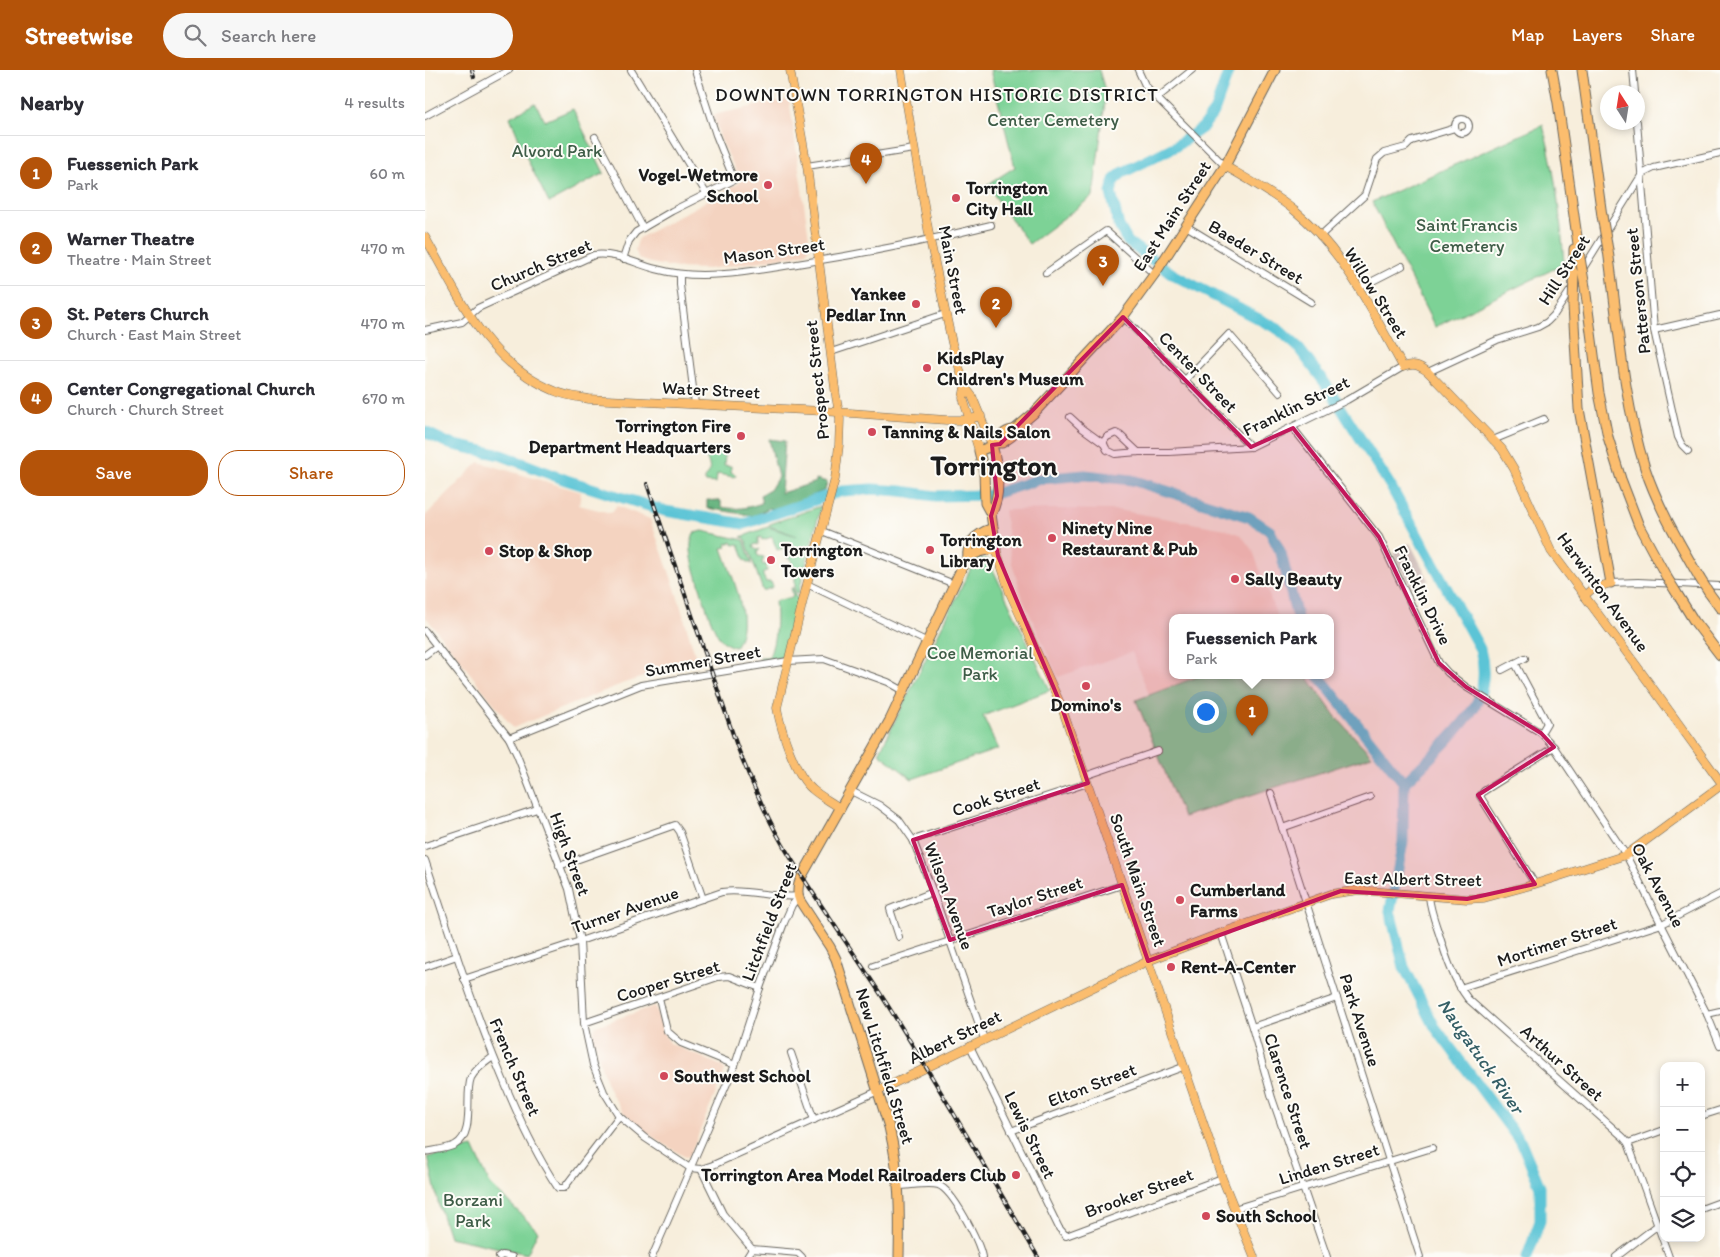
<!DOCTYPE html>
<meta charset="utf-8">
<style>
body{margin:0;font-family:Itim,sans-serif;background:#f7f7f7;color:#2b2b33}
.controls{position:absolute;right:15px;bottom:15px;display:grid;overflow:hidden;border-radius:10px;box-shadow:0 2px 8px #0003}
.controls button{width:45px;height:45px;display:grid;place-items:center;padding:0;border:0;border-bottom:1px solid #e1e1e2;background:#fff;color:#2b2b33;font:25px sans-serif}
.compass{position:absolute;left:1175px;top:15px;width:45px;height:45px;border-radius:50%;background:#fff;box-shadow:0 2px 8px #0003;rotate:348deg}
.you{position:absolute;left:780px;top:641px;width:18px;height:18px;margin:-12px;border:4px solid #fff;border-radius:50%;background:#1a73e8;box-shadow:0 0 0 8px #1a73e833}
.badge{display:grid;place-items:center;width:32px;height:32px;border-radius:50%;background:#b45309;color:#fff;font-size:16px;font-weight:700}
.pin{position:absolute;translate:-50% -41px;filter:drop-shadow(0 1px 2px #0008)}
.pin::after{content:'';position:absolute;top:26px;width:18px;height:15px;background:inherit;clip-path:polygon(0 0,100% 0,50% 100%)}
.popup{position:absolute;left:744px;top:544px;width:165px;height:65px;box-sizing:border-box;display:grid;place-content:center;border-radius:10px;background:#fff;filter:drop-shadow(0 1px 4px #0005);font-size:16px;white-space:nowrap;color:#7c7c81}
.popup b{font-size:19px;color:#2b2b33}
.popup::after{content:'';position:absolute;left:50%;top:100%;margin-left:-10px;border:10px solid transparent;border-top-color:#fff}
.list{margin:0;padding:0;list-style:none}
h2{display:flex;justify-content:space-between;align-items:center;height:65px;margin:0;padding:0 20px;font-size:21px}
h2 small{font-size:16px;font-weight:400;color:#7c7c81}
.list li{display:grid;grid-template-columns:32px 1fr auto;gap:15px;align-items:center;box-sizing:border-box;height:75px;padding:0 20px;border-top:1px solid #e1e1e2}
.list b{display:block;font-size:19px;white-space:nowrap}
.list p{margin:0;font-size:16px;white-space:nowrap;color:#7c7c81}
.list em{font-size:16px;font-style:normal;color:#7c7c81}
.actions{display:flex;gap:10px;padding:15px 20px}
.actions a{flex:1;padding:11px 0;border:1px solid #b45309;border-radius:20px;text-align:center;font-size:18px;color:#b45309}
.actions .main{background:#b45309;color:#fff}
.icon{flex:none;width:28px;height:28px;fill:none;stroke:currentColor;stroke-width:2;stroke-linecap:round;stroke-linejoin:round}
.map{position:relative;flex:none;width:1295px;height:1187px;overflow:hidden}
header{display:flex;align-items:center;gap:30px;box-sizing:border-box;height:70px;padding:0 25px;background:#b45309;color:#fff}
header strong{font-size:24px}
nav{display:flex;gap:28px;margin-inline-start:auto;font-size:18px}
.search{width:350px;height:45px;background:#f7f7f7;display:flex;align-items:center;gap:12px;box-sizing:border-box;padding:0 18px;border-radius:28px;color:#7c7c81;font-size:19px}
main{display:flex}
aside{flex:1;background:#fff}
.map>svg:first-child{display:block}
</style>
<header>
<strong>Streetwise</strong>
<div class="search"><svg class="icon" aria-label="search" viewBox="0 0 24 24"><circle cx="10" cy="10" r="6"/><path d="M15 15l6 6"/></svg>Search here</div>
<nav><a>Map</a><a>Layers</a><a>Share</a></nav>
</header>
<main>
<aside>
<h2>Nearby<small>4 results</small></h2>
<ul class="list">
<li><span class="badge">1</span><div><b>Fuessenich Park</b><p>Park</p></div><em>60 m</em></li>
<li><span class="badge">2</span><div><b>Warner Theatre</b><p>Theatre · Main Street</p></div><em>470 m</em></li>
<li><span class="badge">3</span><div><b>St. Peters Church</b><p>Church · East Main Street</p></div><em>470 m</em></li>
<li><span class="badge">4</span><div><b>Center Congregational Church</b><p>Church · Church Street</p></div><em>670 m</em></li>
</ul>
<div class="actions"><a class="main">Save</a><a>Share</a></div>
</aside>
<div class="map">
<svg width="1295" height="1187" viewBox="0 0 1295 1187">
<rect width="100%" height="100%" fill="#fdfcf7"/>
<filter id="ink" filterUnits="userSpaceOnUse"><feTurbulence type="fractalNoise" baseFrequency=".02" numOctaves="2"/><feDisplacementMap in="SourceGraphic" scale="10" xChannelSelector="R" yChannelSelector="G"/><feConvolveMatrix kernelMatrix="1 2 1 2 8 2 1 2 1" color-interpolation-filters="sRGB"/></filter>
<filter id="wash" filterUnits="userSpaceOnUse"><feTurbulence type="fractalNoise" baseFrequency=".0096" numOctaves="4" result="noise"/><feDisplacementMap in="SourceGraphic" scale="20" xChannelSelector="R" yChannelSelector="G"/><feGaussianBlur stdDeviation="1.12" result="paint"/><feColorMatrix in="noise" values="0 0 0 0 0 0 0 0 0 0 0 0 0 0 0 0 0 1.4 0 .05"/><feComposite in="paint" operator="in"/></filter>
<g filter="url(#wash)">
<rect width="100%" height="100%" fill="#f7eedc"/>
<g fill="#f4d3c0">
<path d="M364,29L385,175L382,182L369,186L283,199L252,198L226,193L214,189L210,180L213,170L216,167L314,113L311,101L296,70L288,45Z"/>
<path d="M54,392L156,422L154,435L186,443L192,436L225,449L250,518L272,591L199,613L88,658L0,546V446Z"/>
<path d="M631,439L693,440L801,459L816,465L828,481L852,547H748V605H775L724,624L707,582L633,607L598,529L586,490L579,440Z"/>
<path d="M230,936L240,966L246,974L297,996L300,1001L266,1082L263,1086L260,1087L220,1062L198,1042L186,1023L181,1012L167,966L169,958L171,956Z"/>
</g>
<path fill="#d0c0bc" d="M985,473L1004,510L987,518L979,503L975,499L968,483Z"/>
<g fill="#7dd296" stroke="#4c7759">
<path d="M565,0H674L681,24L668,126L604,174L562,115L590,97Z"/>
<path d="M110,33L120,51L148,39L179,103L124,133L103,91L85,47Z"/>
<path d="M1118,55C1130,101 1136,147 1139,194L1010,257L947,132Z"/>
<path d="M287,380L297,381V385L300,386L299,395L306,396V402L311,405L310,407L292,404L291,413L280,412V408C289,399 282,392 280,382L287,383Z"/>
<path d="M396,436L373,525L370,521V505L366,488L363,489L359,478L352,480L347,467L337,470L336,467L333,468V475L330,474L328,477L332,480L335,479L332,483L333,486L339,487L337,492L338,495L341,494L342,501L338,502V506L341,512H346L348,517L338,521L320,468L316,467L343,457L372,466L344,456L345,454Z"/>
<path d="M278,461L319,470L327,494L320,490L314,474L309,475L307,472L301,474L302,477L297,478C306,506 329,550 310,577C304,576 298,572 294,567C284,552 274,512 268,493C266,483 264,473 269,463Z"/>
<path d="M553,488L563,489L625,620L558,646L573,679L487,709L454,683L549,492Z"/>
<path d="M366,518H368L370,526L373,528L358,587L335,591V587H344C351,570 352,550 350,531L368,527Z"/>
<path d="M777,605H881L911,647L947,686L758,747L711,630Z"/>
<path d="M48,1077L65,1114L113,1161L102,1184L24,1167L14,1136L3,1087Z"/>
</g>
<path fill="#66b47f" stroke="#41684e" d="M344,369L360,371L356,423L391,412V409L402,412L400,420L355,440L344,438L329,446L282,438V430L296,431V437C312,440 322,438 337,433L335,425L345,420L353,407Z"/>
<g fill="none" stroke-linecap="round" stroke-linejoin="round">
<g stroke="#5bc4d6" stroke-width="11">
<path d="M804,0L789,42L777,58L751,76L697,103L689,110L686,123L694,156L703,172L749,205L853,259L872,276L900,313L965,415L1055,579C1060,597 1060,619 1050,636C1035,661 1001,692 979,713"/>
<path d="M0,362L25,374L76,385L141,410L240,441L319,454L417,421L447,419L476,421L510,426L566,425L615,409L660,405L707,410L824,447L845,461L856,483L872,547"/>
<path d="M893,605L979,713"/>
<path d="M979,713L978,772L965,841L979,897L1010,957L1097,1074L1115,1117V1151L1102,1187"/>
</g>
</g>
</g>
<g filter="url(#ink)">
<g fill="none" stroke-linecap="round" stroke-linejoin="round">
<defs>
<g id="minor">
<path d="M206,0L281,123"/>
<path d="M713,0L720,15L732,28L800,96"/>
<path d="M1208,0L1210,22"/>
<path d="M732,28L767,0"/>
<path d="M0,46L84,0"/>
<circle cx="1037" cy="56" r="7"/>
<path d="M1212,52L1229,260L1253,367L1257,375L1263,381"/>
<path d="M170,67L218,158"/>
<path d="M382,96L489,79"/>
<path d="M761,156L886,232"/>
<path d="M895,166L940,125L952,89L959,83L981,77L987,71L1030,58"/>
<path d="M198,189L204,171L211,162L247,141L309,110L291,65L270,0"/>
<path d="M1156,202L1217,104L1229,98L1295,83"/>
<path d="M621,203L681,161L729,204"/>
<path d="M255,204V215L270,334"/>
<path d="M934,218L977,196"/>
<path d="M698,247L826,377"/>
<path d="M0,260L37,252L53,238L169,185C190,182 211,194 231,199C246,203 262,205 277,205C308,205 340,199 372,194C437,184 502,171 566,155"/>
<path d="M1229,260L1295,245"/>
<path d="M406,282L520,244"/>
<path d="M1003,302L1072,270L1113,257L1122,252L1129,245L1149,215"/>
<path d="M759,311L804,264L855,323"/>
<path d="M645,347L657,358L679,374"/>
<path d="M868,358L954,467L1014,593L1023,603L1041,617L1116,663L1129,677L1201,785L1282,944L1295,976"/>
<path d="M1068,370L1119,349"/>
<path d="M713,382L695,365L691,363L682,367L679,371V374L682,380L690,384L713,382H744L826,377L922,330L978,297"/>
<path d="M397,461L529,514"/>
<path d="M1186,513L1213,512L1295,516"/>
<path d="M382,514L503,572"/>
<path d="M0,561L84,668L92,685L144,819L155,871L159,953L168,995L179,1022L194,1046L220,1068L265,1098L276,1099L288,1095L453,1021"/>
<path d="M0,585L12,576"/>
<path d="M1090,593L1122,653L1116,663"/>
<path d="M1077,600L1100,588"/>
<path d="M84,668L216,615L363,591L399,589L463,612L479,621"/>
<path d="M660,706L733,681"/>
<path d="M426,721L454,735L474,750L488,770L508,822L559,969"/>
<path d="M846,723L995,1187"/>
<path d="M857,758L945,727"/>
<path d="M488,770L663,713"/>
<path d="M0,776L112,739"/>
<path d="M0,790C24,861 46,933 75,1002C91,1042 109,1082 133,1118H139L194,1046"/>
<path d="M134,796L250,755L255,762L278,829"/>
<path d="M1110,814L1055,726L1059,721L1129,677"/>
<path d="M1004,826C1005,839 1010,852 1014,864C1021,887 1028,909 1043,929L1198,1067L1203,1073L1244,1187"/>
<path d="M796,863L827,957L847,1028L902,1187"/>
<path d="M474,867L465,839L508,822"/>
<path d="M448,896L697,815"/>
<path d="M0,897L32,886"/>
<path d="M39,909L155,871L297,822C323,818 348,829 374,826"/>
<path d="M1035,918L1237,854L1295,824"/>
<path d="M234,928L242,961L256,973L310,995"/>
<path d="M1282,944L1295,941"/>
<path d="M159,953L293,907L304,906L335,918"/>
<path d="M827,957L912,928"/>
<path d="M545,976L634,1158L641,1166L797,1108"/>
<path d="M366,983L389,1050"/>
<path d="M1276,1046L1295,1040"/>
<path d="M586,1061L758,997"/>
<path d="M1203,1073L1239,1060"/>
<path d="M0,1082C9,1080 22,1079 30,1075C51,1064 39,1025 46,1008C51,998 60,993 68,987"/>
<path d="M276,1099L298,1144L327,1179"/>
<path d="M474,1116C484,1116 504,1112 513,1115C528,1120 554,1171 557,1187"/>
<path d="M809,1139L1007,1078"/>
<path d="M1276,1139L1295,1132"/>
<path d="M74,1187L77,1185L87,1187"/>
<path d="M227,1187L310,995L335,918L359,853L367,835L374,826"/>
<path d="M322,1187L327,1179L373,1183L377,1187"/>
<path d="M1191,1187L1233,1155L1239,1152"/>
</g>
<g id="major">
<path d="M365,0L382,96L411,326L415,349L414,375L410,409L382,514L352,638C356,660 370,705 387,719C396,727 407,732 416,739"/>
<path d="M476,0L505,170L527,273L540,317L547,326L567,375"/>
<path d="M800,96C824,110 848,123 870,141C919,181 948,243 978,297C989,293 994,295 1003,302L1077,379L1089,399L1126,481L1211,595L1295,711"/>
<path d="M0,167C34,227 62,294 130,321C141,326 152,327 164,329L398,341L521,350H541L556,346"/>
<path d="M540,317L538,328L554,381"/>
<path d="M571,479L585,523L636,635L797,1108L829,1187"/>
<path d="M1159,526L1167,519L1186,513"/>
<path d="M453,1021L723,891L796,863L906,824L934,820L1042,829L1059,828L1110,814L1201,785L1295,716"/>
</g>
<g id="highway">
<path d="M1127,0L1133,33L1155,188"/>
<path d="M1157,0L1177,146"/>
<path d="M1183,180C1193,253 1198,328 1220,398C1233,437 1254,472 1274,507"/>
<path d="M1149,203V179"/>
<path d="M1160,217L1174,323L1183,367L1196,409L1214,456L1241,506"/>
<path d="M1148,236L1154,339L1186,513"/>
<path d="M571,373H577L587,366L589,360L609,343L698,247L731,202L800,96L850,0"/>
<path d="M566,444C577,425 573,396 567,375"/>
<path d="M543,488C541,471 553,463 568,458"/>
<path d="M1251,522L1269,551L1295,585"/>
<path d="M1284,523L1295,538"/>
<path d="M474,1187C475,1140 475,1103 464,1057L411,889L405,877L375,831C371,822 373,814 377,806L465,650L540,491C547,482 561,480 571,479L566,444L560,433L559,402L554,381C559,379 565,377 569,374C575,368 579,360 589,360"/>
</g>
</defs>
<use href="#minor" stroke="#69665f" stroke-width="8"/>
<use href="#major" stroke="#69665f" stroke-width="9"/>
<use href="#highway" stroke="#69665f" stroke-width="11"/>
<use href="#minor" stroke="#fff" stroke-width="6"/>
<use href="#major" stroke="#fbbd6e" stroke-width="8"/>
<use href="#highway" stroke="#fbbd6e" stroke-width="9"/>
<defs>
<g id="rail">
<path d="M47,0L49,7"/>
<path d="M222,414L312,676C325,709 340,744 358,775C386,823 419,868 449,914C507,1003 559,1096 613,1187"/>
</g>
</defs>
<use href="#rail" stroke="#1c1c1c" stroke-width="4"/>
<use href="#rail" stroke="#fdfcf7" stroke-width="2" stroke-dasharray="5.5" stroke-linecap="butt"/>
<defs>
<g id="highway-bridge">
<path d="M1177,146L1183,180"/>
<path d="M1155,188L1160,217"/>
<path d="M1148,236L1149,203"/>
<path d="M1241,506L1251,522"/>
<path d="M1274,507L1284,523"/>
</g>
</defs>
<use href="#highway-bridge" stroke="#69665f" stroke-width="11" stroke-linecap="butt"/>
<use href="#highway-bridge" stroke="#fbbd6e" stroke-width="9"/>
</g>
</g>
<path fill="#c2185b" fill-opacity="0.2" stroke="#c2185b" stroke-width="4" stroke-linejoin="round" d="M698,247L826,377L868,358L954,467L1014,593L1041,617L1116,663L1129,677L1053,725L1110,814L1042,829L916,821L723,891L697,815L525,870L488,770L663,713L636,635L573,486L566,446L572,426L567,375L575,374Z"/>
<g fill="#d1495b" stroke="#fdfcf7" stroke-width="2">
<circle cx="343" cy="115" r="5"/>
<circle cx="531" cy="128" r="5"/>
<circle cx="491" cy="234" r="5"/>
<circle cx="502" cy="298" r="5"/>
<circle cx="447" cy="362" r="5"/>
<circle cx="316" cy="366" r="5"/>
<circle cx="627" cy="468" r="5"/>
<circle cx="505" cy="480" r="5"/>
<circle cx="64" cy="481" r="5"/>
<circle cx="346" cy="490" r="5"/>
<circle cx="810" cy="509" r="5"/>
<circle cx="661" cy="616" r="5"/>
<circle cx="755" cy="830" r="5"/>
<circle cx="746" cy="897" r="5"/>
<circle cx="239" cy="1006" r="5"/>
<circle cx="591" cy="1105" r="5"/>
<circle cx="781" cy="1146" r="5"/>
</g>
<g text-anchor="middle" dominant-baseline="central" stroke-width="4" stroke-linejoin="round" paint-order="stroke">
<g font-size="18" fill="#3e5c47" stroke="#fdfcf7">
<text x="628" y="50">Center Cemetery</text>
<text x="132" y="81">Alvord Park</text>
<text x="1042" y="155">Saint Francis<tspan x="1042" dy="21">Cemetery</tspan></text>
<text x="555" y="583">Coe Memorial<tspan x="555" dy="21">Park</tspan></text>
<text x="48" y="1130">Borzani<tspan x="48" dy="21">Park</tspan></text>
</g>
<g font-size="18" font-weight="bold" fill="#1c1c1c" stroke="#fdfcf7" text-anchor="start">
<text x="333" y="105" text-anchor="end">Vogel-Wetmore<tspan x="333" dy="21">School</tspan></text>
<text x="541" y="118">Torrington<tspan x="541" dy="21">City Hall</tspan></text>
<text x="481" y="224" text-anchor="end">Yankee<tspan x="481" dy="21">Pedlar Inn</tspan></text>
<text x="512" y="288">KidsPlay<tspan x="512" dy="21">Children's Museum</tspan></text>
<text x="306" y="356" text-anchor="end">Torrington Fire<tspan x="306" dy="21">Department Headquarters</tspan></text>
<text x="457" y="362">Tanning &amp; Nails Salon</text>
<text x="637" y="458">Ninety Nine<tspan x="637" dy="21">Restaurant &amp; Pub</tspan></text>
<text x="515" y="470">Torrington<tspan x="515" dy="21">Library</tspan></text>
<text x="356" y="480">Torrington<tspan x="356" dy="21">Towers</tspan></text>
<text x="74" y="481">Stop &amp; Shop</text>
<text x="820" y="509">Sally Beauty</text>
<text x="661" y="635" text-anchor="middle">Domino's</text>
<text x="765" y="820">Cumberland<tspan x="765" dy="21">Farms</tspan></text>
<text x="756" y="897">Rent-A-Center</text>
<text x="249" y="1006">Southwest School</text>
<text x="581" y="1105" text-anchor="end">Torrington Area Model Railroaders Club</text>
<text x="791" y="1146">South School</text>
</g>
<g font-size="18" fill="#1c1c1c" stroke="#fdfcf7">
<text transform="translate(747 146) rotate(-57)">East Main Street</text>
<text transform="translate(349 181) rotate(-8)">Mason Street</text>
<text transform="translate(831 182) rotate(31)">Baeder Street</text>
<text transform="translate(116 195) rotate(-23)">Church Street</text>
<text transform="translate(528 200) rotate(79)">Main Street</text>
<text transform="translate(1139 200) rotate(-57)">Hill Street</text>
<text transform="translate(1213 221) rotate(-96)">Patterson Street</text>
<text transform="translate(951 223) rotate(58)">Willow Street</text>
<text transform="translate(773 302) rotate(46)">Center Street</text>
<text transform="translate(392 310) rotate(-96)">Prospect Street</text>
<text transform="translate(286 320) rotate(3)">Water Street</text>
<text transform="translate(871 336) rotate(-26)">Franklin Street</text>
<text transform="translate(1178 522) rotate(54)">Harwinton Avenue</text>
<text transform="translate(998 525) rotate(64)">Franklin Drive</text>
<text transform="translate(278 591) rotate(-10)">Summer Street</text>
<text transform="translate(571 727) rotate(-18)">Cook Street</text>
<text transform="translate(145 784) rotate(70)">High Street</text>
<text transform="translate(988 809) rotate(1)">East Albert Street</text>
<text transform="translate(713 810) rotate(71)">South Main Street</text>
<text transform="translate(1233 815) rotate(62)">Oak Avenue</text>
<text transform="translate(524 826) rotate(70)">Wilson Avenue</text>
<text transform="translate(610 827) rotate(-18)">Taylor Street</text>
<text transform="translate(200 840) rotate(-19)">Turner Avenue</text>
<text transform="translate(344 852) rotate(-69)">Litchfield Street</text>
<text transform="translate(1132 872) rotate(-18)">Mortimer Street</text>
<text transform="translate(243 911) rotate(-17)">Cooper Street</text>
<text transform="translate(935 950) rotate(72)">Park Avenue</text>
<text transform="translate(530 967) rotate(-26)">Albert Street</text>
<text transform="translate(1137 993) rotate(42)">Arthur Street</text>
<text transform="translate(460 996) rotate(73)">New Litchfield Street</text>
<text transform="translate(90 997) rotate(67)">French Street</text>
<text transform="translate(667 1015) rotate(-21)">Elton Street</text>
<text transform="translate(863 1021) rotate(72)">Clarence Street</text>
<text transform="translate(605 1065) rotate(64)">Lewis Street</text>
<text transform="translate(904 1094) rotate(-17)">Linden Street</text>
<text transform="translate(714 1123) rotate(-20)">Brooker Street</text>
</g>
<g font-size="19" letter-spacing="1" fill="#1c1c1c" stroke="#fdfcf7">
<text x="512" y="24">DOWNTOWN TORRINGTON HISTORIC DISTRICT</text>
</g>
<g font-size="19" font-style="italic" fill="#355f66" stroke="#fdfcf7">
<text transform="translate(1056 986) rotate(55)">Naugatuck River</text>
</g>
<g font-size="28" font-weight="bold" fill="#1c1c1c" stroke="#fdfcf7">
<text x="569" y="395">Torrington</text>
</g>
</g>
</svg>
<div class="controls">
<button>+</button>
<button>−</button>
<button><svg class="icon" aria-label="locate" viewBox="0 0 24 24"><circle cx="12" cy="12" r="6"/><path d="M12 2v4M12 18v4M2 12h4M18 12h4"/></svg></button>
<button><svg class="icon" aria-label="layers" viewBox="0 0 24 24"><path d="M12 4l9 5-9 5-9-5zM3 14l9 5 9-5"/></svg></button>
</div>
<svg class="compass" viewBox="-18 -18 36 36"><path d="M0-13l5 13h-10z" fill="#e53935"/><path d="M0 13l5-13h-10z" fill="#7c7c81"/></svg>
<div class="you"></div>
<div class="pin badge" style="left:827px;top:666px">1</div>
<div class="popup"><b>Fuessenich Park</b>Park</div>
<div class="pin badge" style="left:571px;top:258px">2</div>
<div class="pin badge" style="left:678px;top:216px">3</div>
<div class="pin badge" style="left:441px;top:114px">4</div>
</div>
</main>
